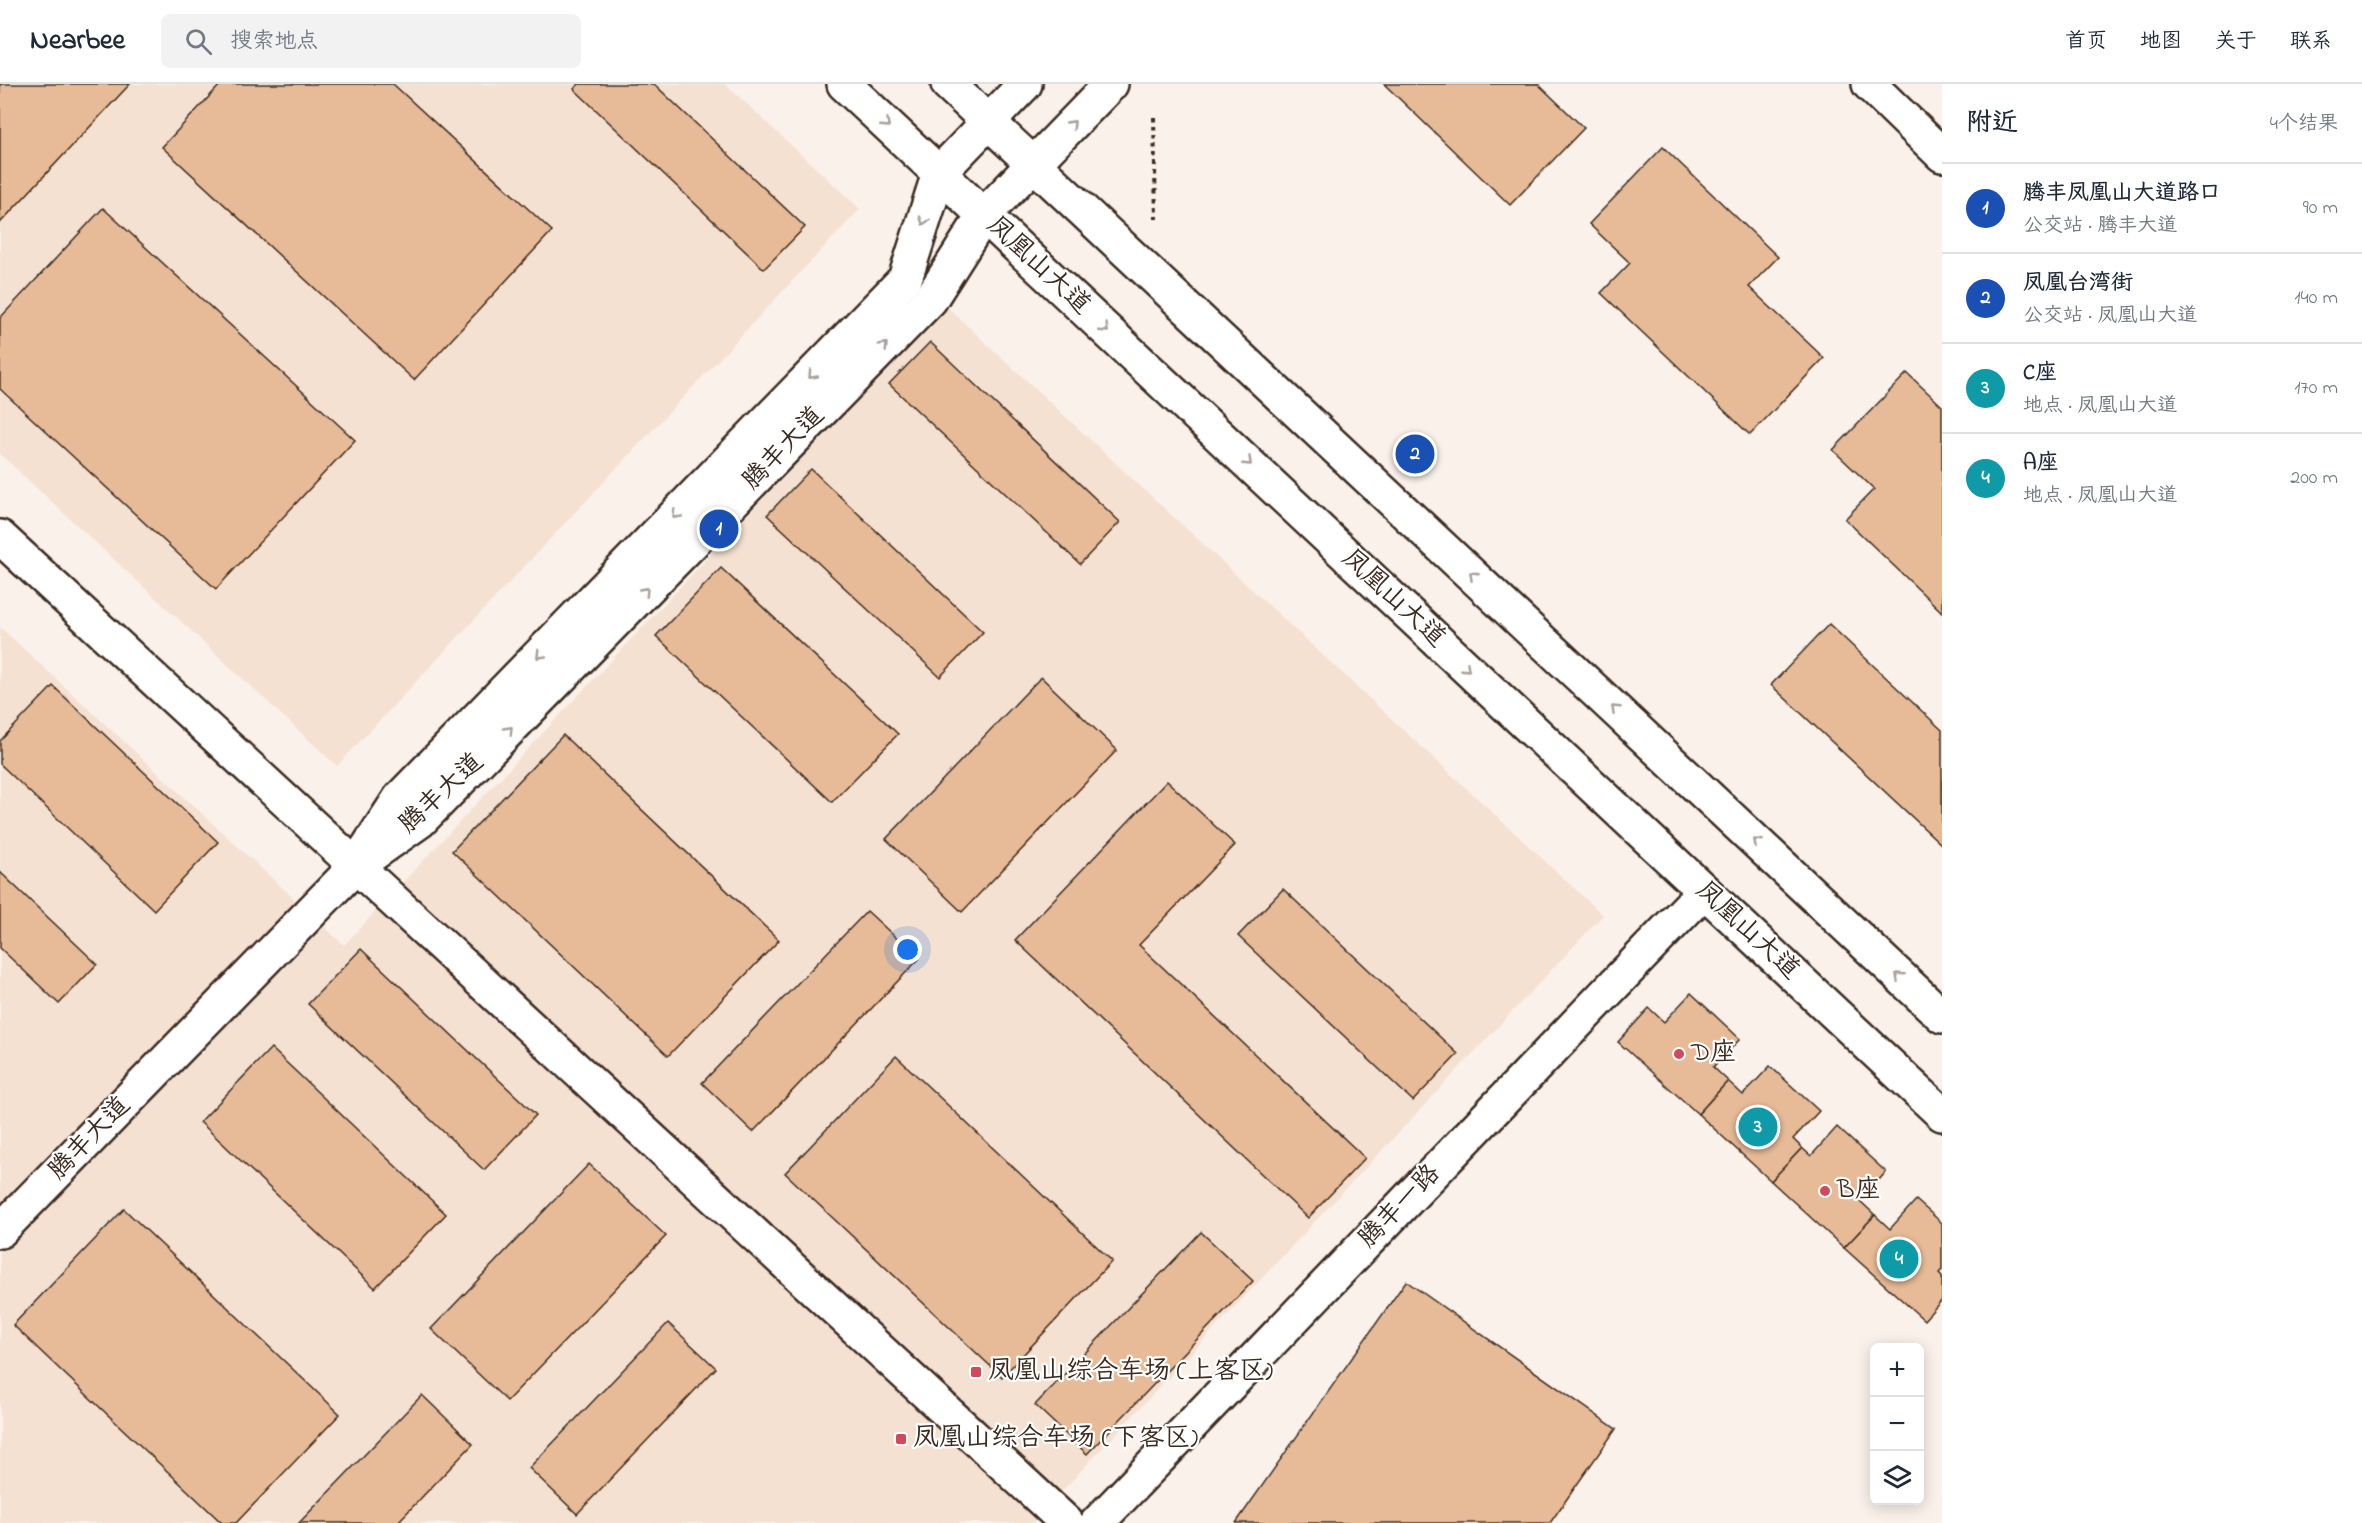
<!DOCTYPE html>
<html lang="zh">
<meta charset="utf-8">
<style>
body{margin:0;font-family:"Indie Flower","LXGW WenKai TC",sans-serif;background:#f2f2f3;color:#1f2937}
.controls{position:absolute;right:18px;bottom:18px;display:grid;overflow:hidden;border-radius:9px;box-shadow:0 3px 15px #0003}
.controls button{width:54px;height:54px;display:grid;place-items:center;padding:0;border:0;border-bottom:2px solid #e0e1e3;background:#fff;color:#1f2937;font:30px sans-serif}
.you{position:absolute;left:908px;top:866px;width:21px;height:21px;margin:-15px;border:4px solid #fff;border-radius:50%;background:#1a73e8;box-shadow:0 0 0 9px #1a73e833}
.badge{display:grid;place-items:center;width:39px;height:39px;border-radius:50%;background:#d1495b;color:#fff;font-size:20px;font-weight:700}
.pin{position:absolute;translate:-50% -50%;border:3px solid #fff;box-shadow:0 2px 6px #0006}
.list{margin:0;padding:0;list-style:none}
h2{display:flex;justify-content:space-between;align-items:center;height:78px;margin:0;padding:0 24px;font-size:26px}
h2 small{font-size:20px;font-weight:400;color:#747a83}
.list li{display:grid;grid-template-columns:39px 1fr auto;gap:18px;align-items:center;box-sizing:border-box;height:90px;padding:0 24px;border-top:2px solid #e0e1e3}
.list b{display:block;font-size:22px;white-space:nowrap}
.list p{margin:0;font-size:20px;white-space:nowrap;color:#747a83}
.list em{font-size:20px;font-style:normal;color:#747a83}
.icon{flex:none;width:33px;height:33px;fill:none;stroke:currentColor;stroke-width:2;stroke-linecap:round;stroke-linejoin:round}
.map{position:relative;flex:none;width:1942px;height:1439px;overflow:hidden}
header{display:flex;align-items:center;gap:36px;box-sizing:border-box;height:84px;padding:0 30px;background:#fff;border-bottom:2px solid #e0e1e3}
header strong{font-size:28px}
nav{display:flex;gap:33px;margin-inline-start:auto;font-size:21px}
.search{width:420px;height:54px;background:#f2f2f3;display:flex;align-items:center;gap:15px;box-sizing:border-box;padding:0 21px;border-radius:9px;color:#747a83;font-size:22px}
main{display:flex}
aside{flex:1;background:#fff}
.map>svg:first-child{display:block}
</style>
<header>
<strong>Nearbee</strong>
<div class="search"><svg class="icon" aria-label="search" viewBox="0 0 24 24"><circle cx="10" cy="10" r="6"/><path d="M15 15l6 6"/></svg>搜索地点</div>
<nav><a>首页</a><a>地图</a><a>关于</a><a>联系</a></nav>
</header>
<main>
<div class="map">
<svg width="1942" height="1439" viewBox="0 0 1942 1439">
<rect width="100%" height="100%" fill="#faf1ea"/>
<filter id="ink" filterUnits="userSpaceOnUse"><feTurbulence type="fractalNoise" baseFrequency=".0167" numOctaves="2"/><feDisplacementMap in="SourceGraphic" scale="12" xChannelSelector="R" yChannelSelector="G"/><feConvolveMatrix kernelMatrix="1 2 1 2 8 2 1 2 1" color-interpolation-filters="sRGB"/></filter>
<g filter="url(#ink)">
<g fill="#f4e1d1">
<path d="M0,0H725L860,125L337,682L0,370Z"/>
<path d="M945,221L1603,831L1032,1439H0V543L344,861Z"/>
</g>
<g fill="#e7bb97" stroke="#3b2a1e" stroke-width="1.5">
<path d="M0,0H130L0,139Z"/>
<path d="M221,0H393L552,147L414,296L162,63Z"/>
<path d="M579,0H654L805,143L764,185L574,5Z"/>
<path d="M1384,0H1538L1584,44L1510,121Z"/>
<path d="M1663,63L1778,173L1749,203L1824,274L1750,351L1601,209L1630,179L1589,140Z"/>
<path d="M103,124L355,356L216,505L0,305V234Z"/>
<path d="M930,258L1120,438L1080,480L889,300Z"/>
<path d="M1907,289L1942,322V528L1845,435L1874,405L1833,366Z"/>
<path d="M811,385L983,548L940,593L767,431Z"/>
<path d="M721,484L898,650L832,718L656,552Z"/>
<path d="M1829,540L1942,646V761L1771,601Z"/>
<path d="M1041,593L1117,666L962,828L886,755Z"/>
<path d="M53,602L218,758L154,826L0,680V657Z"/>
<path d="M563,651L779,856L668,972L452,767Z"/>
<path d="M1167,697L1235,761L1139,861L1365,1074L1308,1134L1015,856Z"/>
<path d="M0,788L97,880L59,920L0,864Z"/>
<path d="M1283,805L1458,970L1413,1017L1238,852Z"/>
<path d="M867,827L919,875L753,1048L702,999Z"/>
<path d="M361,865L536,1031L484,1086L308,920Z"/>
<path d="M1691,909L1740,955L1713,983L1728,997L1698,1030L1618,958L1649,924L1664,938Z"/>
<path d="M271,964L446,1130L375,1204L200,1038Z"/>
<path d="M896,972L1112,1177L1002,1293L785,1089Z"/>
<path d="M1770,982L1819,1027L1793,1055L1802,1064L1771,1097L1698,1030L1728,997L1743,1011Z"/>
<path d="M1837,1043L1886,1088L1860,1117L1875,1131L1844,1164L1771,1097L1802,1064L1811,1072Z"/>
<path d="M589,1080L666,1152L507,1317L431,1245Z"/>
<path d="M1916,1116L1942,1139V1186L1939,1189L1942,1192V1216L1924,1236L1844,1164L1875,1131L1890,1145Z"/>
<path d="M124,1125L340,1330L236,1439H222L13,1241Z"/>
<path d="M1201,1148L1253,1197L1087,1370L1035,1321Z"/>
<path d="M1406,1197L1616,1345L1550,1439H1236Z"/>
<path d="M668,1239L716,1284L577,1430L529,1384Z"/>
<path d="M422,1311L473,1360L397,1439H299Z"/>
</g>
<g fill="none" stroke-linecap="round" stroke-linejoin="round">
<defs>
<g id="street">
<path d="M1869,0L1942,71"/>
<path d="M0,453L1067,1439"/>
<path d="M1097,1439L1704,807"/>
</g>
<g id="secondary">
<path d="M844,0L1942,1030"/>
<path d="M948,0L1942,932"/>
<path d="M366,766L400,714L905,195L939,89L1025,0"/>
<path d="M0,1147L356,782L420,737L930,216L984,131L1111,0"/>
</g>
</defs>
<use href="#street" stroke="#3b2a1e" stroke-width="38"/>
<use href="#secondary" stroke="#3b2a1e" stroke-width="38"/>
<path stroke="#3b2a1e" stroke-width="4" stroke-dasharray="4.5 4.5" stroke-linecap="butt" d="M1154,33L1156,135"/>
<use href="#street" stroke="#fff" stroke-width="33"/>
<use href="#secondary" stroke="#fff" stroke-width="33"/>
</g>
<defs><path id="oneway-chevron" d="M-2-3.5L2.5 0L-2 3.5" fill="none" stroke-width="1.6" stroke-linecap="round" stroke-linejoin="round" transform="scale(1.5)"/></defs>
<g stroke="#a79f9a">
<use href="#oneway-chevron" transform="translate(886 40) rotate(43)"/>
<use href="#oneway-chevron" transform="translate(1072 40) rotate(-46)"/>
<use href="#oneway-chevron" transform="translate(924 137) rotate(108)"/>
<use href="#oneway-chevron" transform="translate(1105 245) rotate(43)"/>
<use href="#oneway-chevron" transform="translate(884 262) rotate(-46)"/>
<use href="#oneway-chevron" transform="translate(812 291) rotate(134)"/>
<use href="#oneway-chevron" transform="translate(1248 378) rotate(43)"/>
<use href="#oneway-chevron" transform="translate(676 431) rotate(134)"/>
<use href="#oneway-chevron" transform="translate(1473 491) rotate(-137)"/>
<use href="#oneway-chevron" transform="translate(645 507) rotate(-46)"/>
<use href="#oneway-chevron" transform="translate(540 571) rotate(134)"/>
<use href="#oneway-chevron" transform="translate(1466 584) rotate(43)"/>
<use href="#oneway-chevron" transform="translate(1615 625) rotate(-137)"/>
<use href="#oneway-chevron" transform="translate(509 646) rotate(-46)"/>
<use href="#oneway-chevron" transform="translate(1757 758) rotate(-137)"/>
<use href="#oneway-chevron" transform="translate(1899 892) rotate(-137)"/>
</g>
</g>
<g fill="#d1495b" stroke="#fff" stroke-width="2">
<circle cx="1679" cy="970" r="6"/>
<circle cx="1825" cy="1107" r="6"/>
<rect x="970" y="1282" width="12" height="12" rx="3"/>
<rect x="895" y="1349" width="12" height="12" rx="3"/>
</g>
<g text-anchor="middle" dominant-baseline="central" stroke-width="4.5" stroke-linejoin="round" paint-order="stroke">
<g font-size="26" fill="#3b2a1e" stroke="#fff">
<text transform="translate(1038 182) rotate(43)">凤凰山大道</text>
<text transform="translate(784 365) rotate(-46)">腾丰大道</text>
<text transform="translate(1393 515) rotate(43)">凤凰山大道</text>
<text transform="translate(442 710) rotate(-43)">腾丰大道</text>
<text transform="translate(1747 847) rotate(43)">凤凰山大道</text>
<text transform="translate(90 1055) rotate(-46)">腾丰大道</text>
<text transform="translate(1400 1123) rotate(-46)">腾丰一路</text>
</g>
<g font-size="26" fill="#3b2a1e" stroke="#fff" text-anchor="start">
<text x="1691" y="970">D座</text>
<text x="1837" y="1107">B座</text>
<text x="988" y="1288">凤凰山综合车场 (上客区)</text>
<text x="913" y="1355">凤凰山综合车场 (下客区)</text>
</g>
</g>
</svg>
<div class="controls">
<button>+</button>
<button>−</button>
<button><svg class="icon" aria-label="layers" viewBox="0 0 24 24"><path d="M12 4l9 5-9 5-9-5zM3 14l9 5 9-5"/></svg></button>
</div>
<div class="you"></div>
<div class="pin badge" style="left:719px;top:445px;background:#1a4fb4">1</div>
<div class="pin badge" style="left:1415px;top:370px;background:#1a4fb4">2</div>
<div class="pin badge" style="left:1758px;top:1043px;background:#0f9aa8">3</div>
<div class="pin badge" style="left:1899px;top:1175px;background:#0f9aa8">4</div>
</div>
<aside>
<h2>附近<small>4个结果</small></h2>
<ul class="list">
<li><span class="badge" style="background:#1a4fb4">1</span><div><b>腾丰凤凰山大道路口</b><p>公交站 · 腾丰大道</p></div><em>90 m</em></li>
<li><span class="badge" style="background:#1a4fb4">2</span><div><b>凤凰台湾街</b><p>公交站 · 凤凰山大道</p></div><em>140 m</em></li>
<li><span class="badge" style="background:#0f9aa8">3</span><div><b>C座</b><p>地点 · 凤凰山大道</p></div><em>170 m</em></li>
<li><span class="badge" style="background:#0f9aa8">4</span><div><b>A座</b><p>地点 · 凤凰山大道</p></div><em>200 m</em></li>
</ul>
</aside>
</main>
